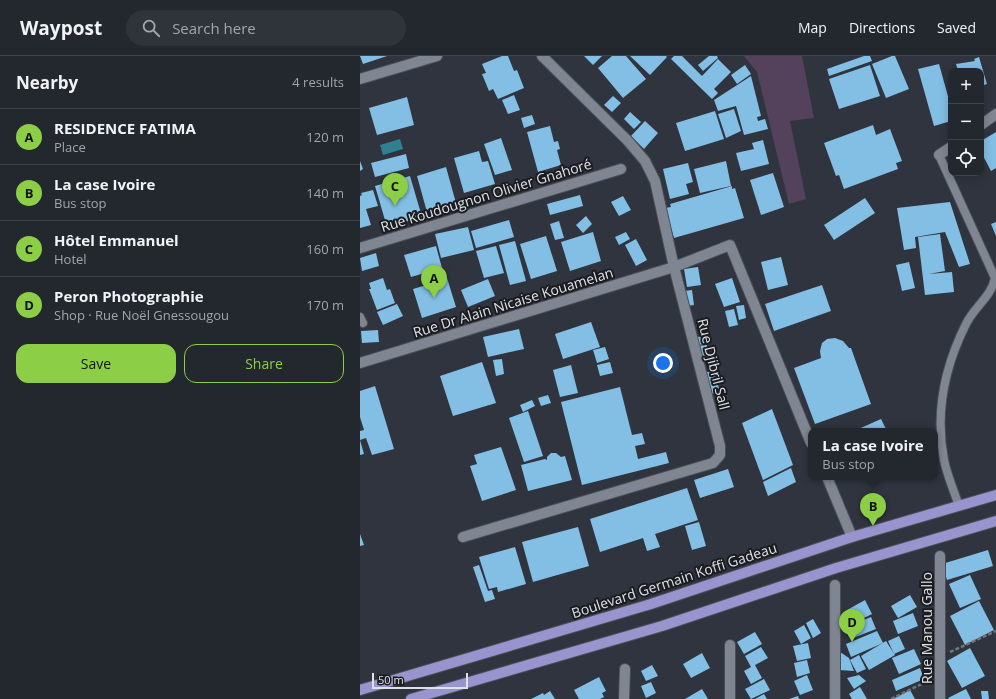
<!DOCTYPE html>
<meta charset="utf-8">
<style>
body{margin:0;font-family:"Open Sans",sans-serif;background:#2f333a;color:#f1f3f6}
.controls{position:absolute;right:12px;top:12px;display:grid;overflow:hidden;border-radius:8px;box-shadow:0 2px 10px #0003}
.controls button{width:36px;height:36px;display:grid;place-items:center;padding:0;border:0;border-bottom:1px solid #40444a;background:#23272e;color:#f1f3f6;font:20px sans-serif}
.scale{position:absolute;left:12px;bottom:10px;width:96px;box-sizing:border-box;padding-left:4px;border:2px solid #dee1e7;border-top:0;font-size:11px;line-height:14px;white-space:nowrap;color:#dee1e7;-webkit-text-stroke:3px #1a1c20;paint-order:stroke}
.you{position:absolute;left:303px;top:307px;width:14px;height:14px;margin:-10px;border:3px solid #fff;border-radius:50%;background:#1a73e8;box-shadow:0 0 0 6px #1a73e833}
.badge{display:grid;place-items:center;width:26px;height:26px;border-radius:50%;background:#8cce45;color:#111;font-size:13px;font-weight:700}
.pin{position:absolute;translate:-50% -33px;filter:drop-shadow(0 1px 2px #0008)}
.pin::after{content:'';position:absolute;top:21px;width:14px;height:12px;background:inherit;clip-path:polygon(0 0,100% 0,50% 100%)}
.popup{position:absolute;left:448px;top:372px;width:130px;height:52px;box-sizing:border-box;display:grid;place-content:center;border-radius:8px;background:#23272e;filter:drop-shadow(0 1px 3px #0005);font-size:13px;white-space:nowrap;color:#a3a5aa}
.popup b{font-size:15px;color:#f1f3f6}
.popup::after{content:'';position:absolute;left:50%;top:100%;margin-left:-8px;border:8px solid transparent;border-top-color:#23272e}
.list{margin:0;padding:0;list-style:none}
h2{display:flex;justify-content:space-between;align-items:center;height:52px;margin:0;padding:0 16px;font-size:17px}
h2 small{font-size:13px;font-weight:400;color:#a3a5aa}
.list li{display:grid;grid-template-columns:26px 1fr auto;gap:12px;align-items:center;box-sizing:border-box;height:56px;padding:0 16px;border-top:1px solid #40444a}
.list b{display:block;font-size:15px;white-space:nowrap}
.list p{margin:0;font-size:13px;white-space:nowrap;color:#a3a5aa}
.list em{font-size:13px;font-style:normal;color:#a3a5aa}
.actions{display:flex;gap:8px;padding:12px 16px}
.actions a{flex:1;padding:9px 0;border:1px solid #8cce45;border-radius:12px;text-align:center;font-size:14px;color:#8cce45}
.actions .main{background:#8cce45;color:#111}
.icon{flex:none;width:22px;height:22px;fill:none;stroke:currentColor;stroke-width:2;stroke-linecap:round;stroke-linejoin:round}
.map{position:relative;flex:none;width:636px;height:643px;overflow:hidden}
header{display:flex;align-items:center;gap:24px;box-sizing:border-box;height:56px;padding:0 20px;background:#23272e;border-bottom:1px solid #40444a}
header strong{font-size:19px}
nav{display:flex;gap:22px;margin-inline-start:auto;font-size:14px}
.search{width:280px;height:36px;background:#2f333a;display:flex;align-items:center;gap:10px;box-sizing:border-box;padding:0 14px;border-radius:22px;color:#a3a5aa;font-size:15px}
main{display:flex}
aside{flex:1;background:#23272e}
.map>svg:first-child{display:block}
</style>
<header>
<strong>Waypost</strong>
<div class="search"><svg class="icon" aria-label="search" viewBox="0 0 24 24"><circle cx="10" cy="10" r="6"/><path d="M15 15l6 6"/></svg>Search here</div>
<nav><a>Map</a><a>Directions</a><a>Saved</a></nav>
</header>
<main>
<aside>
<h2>Nearby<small>4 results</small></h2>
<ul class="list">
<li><span class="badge">A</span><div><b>RESIDENCE FATIMA</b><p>Place</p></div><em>120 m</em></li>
<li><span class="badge">B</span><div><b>La case Ivoire</b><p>Bus stop</p></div><em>140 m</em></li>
<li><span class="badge">C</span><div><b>Hôtel Emmanuel</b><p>Hotel</p></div><em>160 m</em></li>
<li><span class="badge">D</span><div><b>Peron Photographie</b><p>Shop · Rue Noël Gnessougou</p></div><em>170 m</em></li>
</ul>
<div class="actions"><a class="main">Save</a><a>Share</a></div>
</aside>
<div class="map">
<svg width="636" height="643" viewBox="0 0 636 643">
<rect width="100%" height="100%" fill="#2f343e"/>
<path fill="#54415c" d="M384,0H442L454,62L430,65L446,143L429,148L397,16Z"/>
<path fill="#2d8190" d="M40,83L43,93L23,99L20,89Z"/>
<g fill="#83bfe4">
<path d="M0,0H27L3,8Z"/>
<path d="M142,0H148L154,15L157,14L164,32L138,43L133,33L129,35L122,18L126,17L122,8Z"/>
<path d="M224,0H242L233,9Z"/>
<path d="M252,0H266L286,23L263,42L238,12Z"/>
<path d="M270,0H306L307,1L290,19Z"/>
<path d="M314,0H322L342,20L358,3L371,16L354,33L358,37L352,43L311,3Z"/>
<path d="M349,0H357L358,2L343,15L338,9Z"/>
<path d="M504,0H510L512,5L469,20L467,13Z"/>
<path d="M532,0H535L549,33L526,42L512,8Z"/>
<path d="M619,1L627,28L621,30V15H598L596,8L615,5L614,3Z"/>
<path d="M579,8L591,51V65L574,70L558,13Z"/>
<path d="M385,9L391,18L377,28L371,19Z"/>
<path d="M510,9L520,40L479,53L469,23Z"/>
<path d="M391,20L401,60L397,61L398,65L405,63L408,73L384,79L376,50L358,55L354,44Z"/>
<path d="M154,39L160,54L148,58L142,44Z"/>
<path d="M253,40L261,47L252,56L244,49Z"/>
<path d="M47,41L54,69L17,79L9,52Z"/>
<path d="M374,53L381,75L366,82L358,58Z"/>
<path d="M355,55L364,83L325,95L316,67Z"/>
<path d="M270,56L281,66L274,73L264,63Z"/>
<path d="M172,59L175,68L164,72L161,62Z"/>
<path d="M285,65L298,77L284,93L271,80Z"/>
<path d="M513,69L516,79L530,73L542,105L536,107L538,113L484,133L479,119L476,120L464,87Z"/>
<path d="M190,70L194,86L198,85L200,93L197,94L201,109L178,116L167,76Z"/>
<path d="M636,76V112L631,115L621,96V85Z"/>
<path d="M141,82L152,114L135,119L124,88Z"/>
<path d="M403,84L409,108L381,115L376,97L394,93L392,87Z"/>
<path d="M119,95L122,106L128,105L135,128L104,137L94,102Z"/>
<path d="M46,98L49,112L15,121L11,107Z"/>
<path d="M0,105L3,113L0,115Z"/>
<path d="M366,105L371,130L340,137L334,113Z"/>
<path d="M328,107L333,126L326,128L329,138L310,143L303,113Z"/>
<path d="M86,111L96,147L67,156L57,120Z"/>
<path d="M413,117L424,151L401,159L390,124Z"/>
<path d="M50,120L62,161L27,171L15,130Z"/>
<path d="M372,130V133L375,132L384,162L314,182L305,152L311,151L310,148Z"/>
<path d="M13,134L18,150L6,153L11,169L0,172V140L2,139L1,137Z"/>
<path d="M220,139L223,150L190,159L187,148Z"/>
<path d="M263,140L271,154L259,160L251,146Z"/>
<path d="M505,142L515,157L474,184L464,169Z"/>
<path d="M590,146L610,208L599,211L585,176L555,181L556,192L544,194L537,152Z"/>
<path d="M226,160L232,168L223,177L216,169Z"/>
<path d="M149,164L154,181L116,192L111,175Z"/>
<path d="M199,165L204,182L195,184L190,168Z"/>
<path d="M636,166V180L631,168Z"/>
<path d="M108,171L114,194L81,202L75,178Z"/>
<path d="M233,176L241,205L210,215L201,186Z"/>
<path d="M266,176L270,183L259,189L255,181Z"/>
<path d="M580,178L585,215L569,218L592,216L594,236L565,239L558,181Z"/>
<path d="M186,180L197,215L171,223L160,188Z"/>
<path d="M276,183L287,204L276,210L265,189Z"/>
<path d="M155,185L166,225L150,229L139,189Z"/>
<path d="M76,190L82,212L51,221L44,199Z"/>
<path d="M136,190L144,217L124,222L116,195Z"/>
<path d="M16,197L19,210L2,215L0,202Z"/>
<path d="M421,201L428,229L408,234L401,206Z"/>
<path d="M549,206L555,232L542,235L536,209Z"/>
<path d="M338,211L341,229L327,231L324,213Z"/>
<path d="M80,218L82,224L87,222L96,251L62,262L53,233L70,228L68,222Z"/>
<path d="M23,222L27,234L30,233L35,247L17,254L9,233H11L9,227Z"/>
<path d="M372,222L380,246L364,251L355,228Z"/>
<path d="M128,223L135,240L108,251L101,234Z"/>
<path d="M462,229L471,255L414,275L405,248Z"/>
<path d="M332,234L334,249L326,250L324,235Z"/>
<path d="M37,248L43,260L23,269L17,256Z"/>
<path d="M384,249L386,262L379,264L376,250Z"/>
<path d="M374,253L378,269L369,271L365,255Z"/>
<path d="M231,266L240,291L203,303L195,278Z"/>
<path d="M159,273L164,293L128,301L123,281Z"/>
<path d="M18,274L19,286L2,287L1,275Z"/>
<path d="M345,280L346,288L337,289L336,281Z"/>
<path d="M475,282L483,285L489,292H491L511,348L455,368L434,312L461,302L460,295L462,287L467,283Z"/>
<path d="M347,289L348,301L340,302L338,290Z"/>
<path d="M245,291L249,303L237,307L233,294Z"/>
<path d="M142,303L144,318L136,320L133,304Z"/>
<path d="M122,306L136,347L93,360L80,320Z"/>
<path d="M250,306L253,317L240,320L237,309Z"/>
<path d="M211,309L218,337L200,341L193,314Z"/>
<path d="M353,314L360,335L352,338L345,317Z"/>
<path d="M15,330L34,393L12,399L6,382L0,384V375L4,374L0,361V335Z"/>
<path d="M260,331L272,379L282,377L285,388L275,390L278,403L306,396L309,407L222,429L201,346Z"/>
<path d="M188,339L191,347L181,350L178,342Z"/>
<path d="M172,344L175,350L163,356L160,349Z"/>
<path d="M412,353L433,409L403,424L382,367Z"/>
<path d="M168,355L183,400L164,406L149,362Z"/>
<path d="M521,363L527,375H494Z"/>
<path d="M0,384L4,398L0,399Z"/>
<path d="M141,391L156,434L122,445L110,410L117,408L114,399Z"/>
<path d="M191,397H196L201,401L205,400L212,424L168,435L161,409L185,403L187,404V401Z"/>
<path d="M431,412L436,426L408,440L403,426Z"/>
<path d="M368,413L374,431L340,442L334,424Z"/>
<path d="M327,432L338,464L295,478L300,491L287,495L283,482L240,496L230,463Z"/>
<path d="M339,466L346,490L332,494L325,470Z"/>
<path d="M218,471L229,510L173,526L162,486Z"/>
<path d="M0,478L4,489L0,490Z"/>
<path d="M155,491L166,528L138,536L137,531L129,533L119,501Z"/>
<path d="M628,494L633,510L587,524L582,508Z"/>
<path d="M119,509L128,535L132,534L135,543L125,546L113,511Z"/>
<path d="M610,519L621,543L600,552L589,528Z"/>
<path d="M550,539L557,551L538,562L531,550Z"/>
<path d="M505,544L512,558L494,567L487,554Z"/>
<path d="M619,545L634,574L605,589L590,560Z"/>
<path d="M553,557L558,570L538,578L533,565Z"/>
<path d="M511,561L516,573L493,582L489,570Z"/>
<path d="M453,563L461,577L453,582L446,567Z"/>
<path d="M444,569L451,582L441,588L434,575Z"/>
<path d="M517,575L523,587L491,601L486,588Z"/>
<path d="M395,576L402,588L384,598L377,586Z"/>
<path d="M539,580L545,593L534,598L528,585Z"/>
<path d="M526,585L535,599L509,614L501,600Z"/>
<path d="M448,587L451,602L437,605L433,590Z"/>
<path d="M401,591L408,602L395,609L402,622L391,628L384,615L391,611L385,600Z"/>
<path d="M610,592L625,620L602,632L587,605Z"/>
<path d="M554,593L561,608L539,618L532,602Z"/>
<path d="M480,596L489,602L494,615L479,614Z"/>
<path d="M342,597L350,612L331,622L323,608Z"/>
<path d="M499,599L506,613L497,617L490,604Z"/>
<path d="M447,604L450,617L437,621L434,607Z"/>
<path d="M292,609L298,620L286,625L281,615Z"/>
<path d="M560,612L564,623L536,635L532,624Z"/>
<path d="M447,619L453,634L440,639L434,625Z"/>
<path d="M499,619L506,625L494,633L487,622Z"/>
<path d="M239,621L246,635L242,637L244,641L240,643H219L214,634Z"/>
<path d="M404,623L410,634L391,643L385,633Z"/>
<path d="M291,626L296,637L286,642L281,630Z"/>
<path d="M500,631L507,643H492L489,638Z"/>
<path d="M342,633L348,643H325Z"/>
<path d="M606,633L611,643H589L588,642Z"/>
<path d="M550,634L555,643H533Z"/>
<path d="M190,635L195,643H171L183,637L184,639Z"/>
<path d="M621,635H628L629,643H622Z"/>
<path d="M404,638L407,643H395Z"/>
<path d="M438,640L439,643H429Z"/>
</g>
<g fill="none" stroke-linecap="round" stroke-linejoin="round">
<defs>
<g id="lane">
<path d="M579,99L635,222C632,240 614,251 606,268C585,310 575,357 584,404C587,419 594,435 599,450"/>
<path d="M0,261L3,267"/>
</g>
<g id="street">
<path d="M0,23L77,0"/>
<path d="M621,69L636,58"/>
<path d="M579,99L591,91"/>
<path d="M0,192L261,113"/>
<path d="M0,307L314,211L370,189L451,387"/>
<path d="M467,421L492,481"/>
<path d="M103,481L353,407L360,399V390L314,211L295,125L285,105L268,85L182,0"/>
<path d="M580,500V643"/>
<path d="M264,643L265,613"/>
<path d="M370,643V589"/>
<path d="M475,643V529"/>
</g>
<g id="primary">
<path d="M0,634L291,548L492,481L636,439"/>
<path d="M51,643L302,570L476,512L636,465"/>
</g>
</defs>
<use href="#lane" stroke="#4b4f57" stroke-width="10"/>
<use href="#street" stroke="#4b4f57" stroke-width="12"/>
<use href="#primary" stroke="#4b4f57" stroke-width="12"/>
<g stroke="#71757e" stroke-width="2.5" stroke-dasharray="4 2" stroke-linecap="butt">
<path d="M590,596L636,575"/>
<path d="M531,643L570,624"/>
</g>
<use href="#lane" stroke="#808691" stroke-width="8"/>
<use href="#street" stroke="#808691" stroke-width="10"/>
<use href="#primary" stroke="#9993ce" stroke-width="10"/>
</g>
<g text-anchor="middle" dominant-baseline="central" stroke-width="4" stroke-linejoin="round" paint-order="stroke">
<g font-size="14" fill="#dee1e7" stroke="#1a1c20">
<text transform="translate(126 139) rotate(-17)">Rue Koudougnon Olivier Gnahoré</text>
<text transform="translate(153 246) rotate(-17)">Rue Dr Alain Nicaise Kouamelan</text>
<text transform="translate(354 308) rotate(76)">Rue Djibril Sall</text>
<text transform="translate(314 524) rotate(-18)">Boulevard Germain Koffi Gadeau</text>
<text transform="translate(566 572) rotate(-90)">Rue Manou Gallo</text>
</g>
</g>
</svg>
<div class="controls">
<button>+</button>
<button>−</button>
<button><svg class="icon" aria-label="locate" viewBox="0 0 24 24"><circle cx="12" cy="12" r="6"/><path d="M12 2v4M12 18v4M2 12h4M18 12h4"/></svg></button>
</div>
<div class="scale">50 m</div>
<div class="you"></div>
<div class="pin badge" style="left:74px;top:242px">A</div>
<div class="pin badge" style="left:513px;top:470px">B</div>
<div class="popup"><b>La case Ivoire</b>Bus stop</div>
<div class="pin badge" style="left:35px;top:150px">C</div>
<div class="pin badge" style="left:492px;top:586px">D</div>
</div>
</main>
